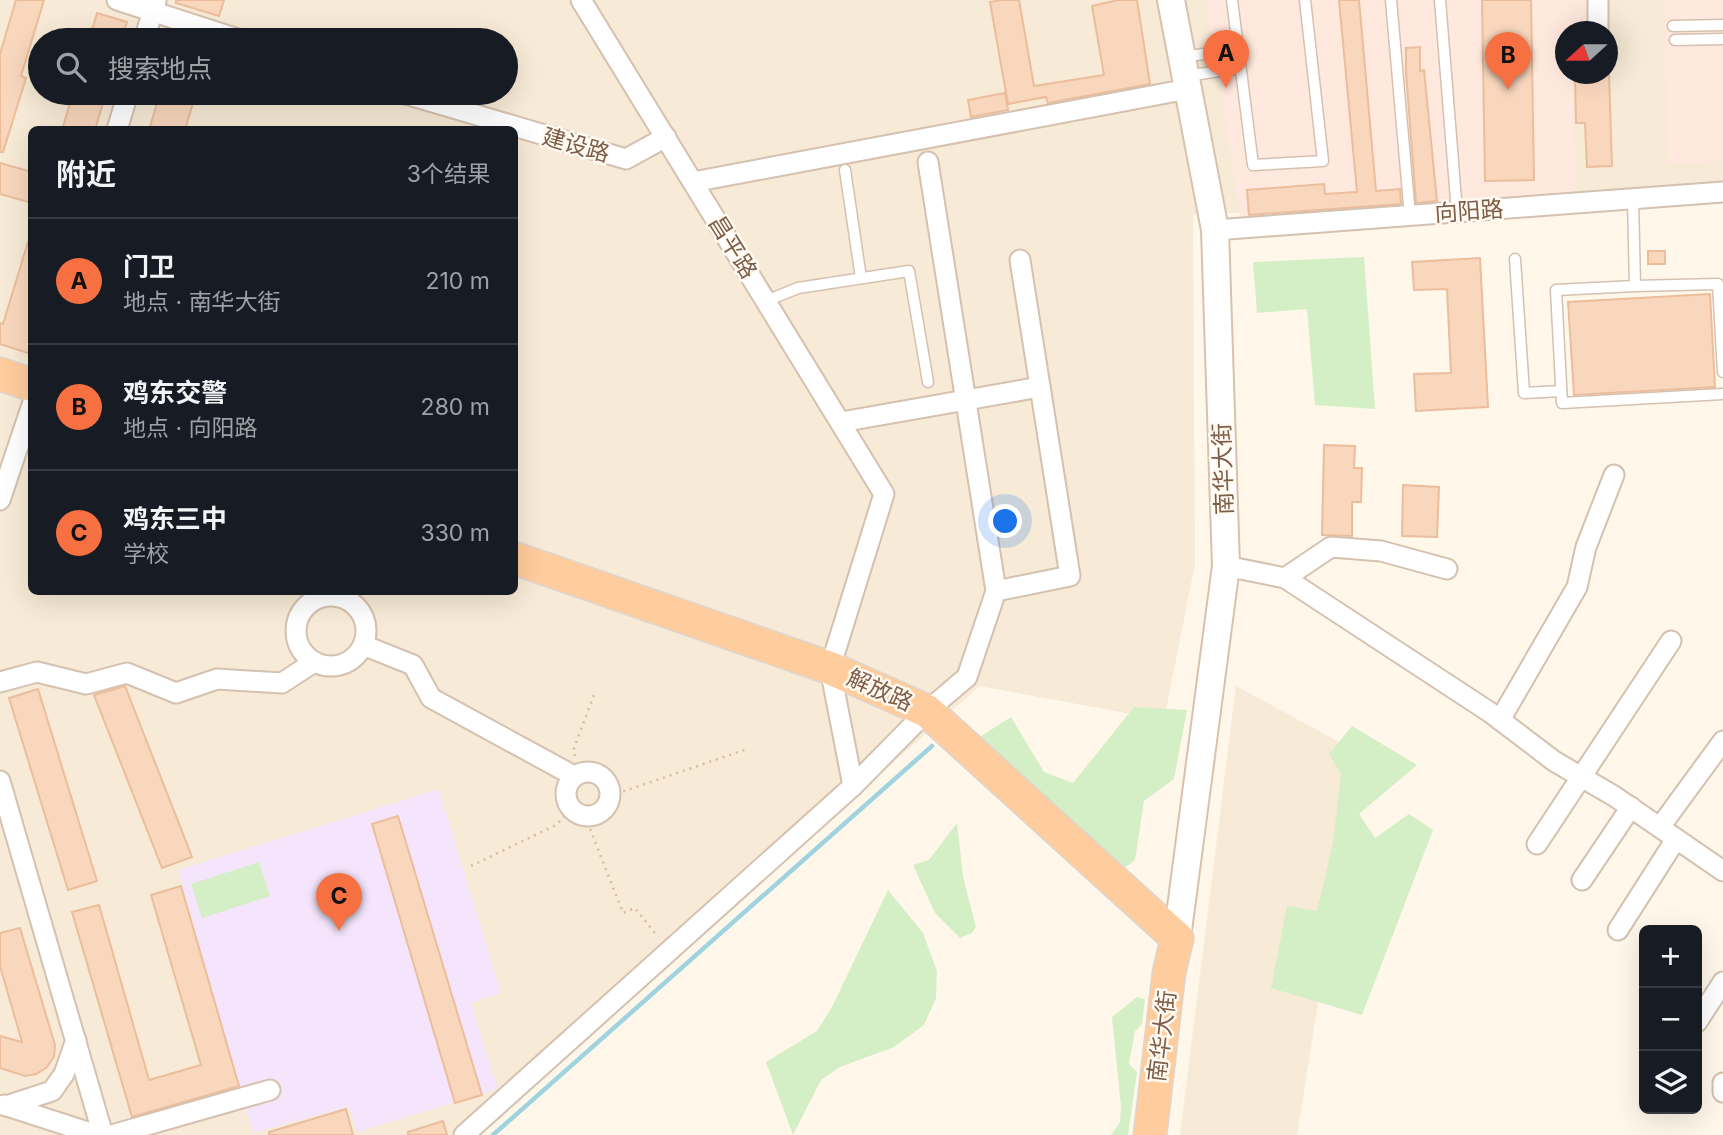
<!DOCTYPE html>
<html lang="zh">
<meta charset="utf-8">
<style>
body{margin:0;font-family:Inter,"Noto Sans SC",sans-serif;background:#20242c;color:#f1f3f6}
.controls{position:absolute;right:21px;bottom:21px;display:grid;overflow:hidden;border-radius:10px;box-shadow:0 7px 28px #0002}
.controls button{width:63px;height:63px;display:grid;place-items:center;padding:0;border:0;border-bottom:2px solid #363941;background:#171b24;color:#f1f3f6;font:35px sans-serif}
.compass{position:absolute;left:1555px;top:21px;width:63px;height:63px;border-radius:50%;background:#171b24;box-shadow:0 7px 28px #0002;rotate:249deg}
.you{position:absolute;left:1006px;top:522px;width:24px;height:24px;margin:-18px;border:5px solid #fff;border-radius:50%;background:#1a73e8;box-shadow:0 0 0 10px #1a73e833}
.badge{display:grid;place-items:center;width:46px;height:46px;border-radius:50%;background:#f67041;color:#111;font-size:23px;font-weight:700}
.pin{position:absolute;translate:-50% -58px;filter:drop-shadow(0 2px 4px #0008)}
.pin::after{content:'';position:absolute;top:37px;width:24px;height:21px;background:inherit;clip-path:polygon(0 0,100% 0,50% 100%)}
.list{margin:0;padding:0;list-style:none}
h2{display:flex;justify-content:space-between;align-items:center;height:91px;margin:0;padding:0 28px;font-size:30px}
h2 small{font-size:23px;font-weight:400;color:#9ea1a6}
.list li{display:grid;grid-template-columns:46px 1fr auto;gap:21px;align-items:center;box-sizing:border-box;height:126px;padding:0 28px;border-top:2px solid #363941}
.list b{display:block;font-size:26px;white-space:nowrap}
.list p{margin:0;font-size:23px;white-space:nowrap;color:#9ea1a6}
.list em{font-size:23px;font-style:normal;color:#9ea1a6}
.icon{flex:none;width:38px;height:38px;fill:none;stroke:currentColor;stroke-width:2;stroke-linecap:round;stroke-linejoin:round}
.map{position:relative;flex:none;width:1723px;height:1135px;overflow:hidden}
.search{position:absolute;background:#171b24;box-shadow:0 7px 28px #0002;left:28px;top:28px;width:490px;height:77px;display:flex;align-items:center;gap:18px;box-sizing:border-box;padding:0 24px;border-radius:38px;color:#9ea1a6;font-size:26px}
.panel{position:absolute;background:#171b24;box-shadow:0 7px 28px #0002;left:28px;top:126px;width:490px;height:469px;border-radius:10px}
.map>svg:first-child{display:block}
</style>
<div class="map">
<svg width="1723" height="1135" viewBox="0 0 1723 1135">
<rect width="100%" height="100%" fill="#fff7e9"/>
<g fill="#f7ead6" fill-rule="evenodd">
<path d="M0,0H1723V186L1193,215L1195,564L1164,720L980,686L469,1135H0ZM1566,32H1608V74H1566ZM40,40H506V93H40ZM32,130H514V592H32Z"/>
<path d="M1236,686L1358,752L1297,1135H1180Z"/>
</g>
<g fill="#ffe8dd">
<path d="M1206,0H1587L1588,31L1566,32V74H1572L1576,187L1570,197L1241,221Z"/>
<path d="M1664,0H1723V161L1667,164Z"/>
</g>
<path fill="#f4e5fc" d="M439,789L501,993L471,1003L498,1089L357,1132L349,1107L253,1133L178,870Z"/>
<g fill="#d4efc5">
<path d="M1364,257L1375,409L1315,405L1307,309L1257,313L1253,262Z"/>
<path d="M1134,707L1187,710L1174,779L1144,801L1135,860L1111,878L978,738L1011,717L1044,772L1073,783Z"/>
<path d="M1352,726L1417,765L1359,814L1375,838L1409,814L1433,830L1362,1015L1271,988L1287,906L1317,911L1333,843L1341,774L1329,754Z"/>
<path d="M957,823L963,877L976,927L972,933L960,938L935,913L913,865L929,860Z"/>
<path d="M259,862L270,896L202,918L191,884Z"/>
<path d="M888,890L923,933L937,971L936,998L924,1025L894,1047L840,1067L821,1080L793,1135L766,1062L817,1031L832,1007Z"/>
<path d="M1137,997L1145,999L1142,1024L1135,1031L1129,1064L1137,1072L1128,1135H1111L1120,1122L1121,1107L1112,1017Z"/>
</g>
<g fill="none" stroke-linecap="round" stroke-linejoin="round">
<path stroke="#9fd3df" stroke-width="4.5" d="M493,1135L932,746"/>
</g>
<g fill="#f8d7bd" stroke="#ecbd9b" stroke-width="2">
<path d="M16,0H44L21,76L26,78L3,152H0V54Z"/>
<path d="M176,0H224L219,16L176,3Z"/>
<path d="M1001,0H1019L1034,86L1104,75L1092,6L1118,0H1137L1150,84L1048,103L1046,97L1008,104L990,2Z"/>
<path d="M1339,0H1359L1376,191L1400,189L1401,204L1249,215L1247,190L1324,184L1325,194L1357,192Z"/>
<path d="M1482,0H1531L1534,180L1485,181Z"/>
<path d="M97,13L127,22L121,40H89Z"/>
<path d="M1420,47V71L1424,70L1437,201L1416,203L1406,72V48Z"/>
<path d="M1575,74H1609L1612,166L1587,167L1585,123H1576Z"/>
<path d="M73,93H106L95,130H62Z"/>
<path d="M160,93H196L185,130H149Z"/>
<path d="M1005,93L1008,110L971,117L968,100Z"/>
<path d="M0,163L32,172V203L0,194Z"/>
<path d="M28,242H32V343L28,353L0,344V323L3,324Z"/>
<rect x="1648" y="251" width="17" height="13"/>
<path d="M1480,258L1488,407L1416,411L1414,374L1451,373L1447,289L1414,290L1412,262Z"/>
<path d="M1710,294L1715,387L1574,395L1568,302Z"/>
<path d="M1324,445L1355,446L1354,468H1362L1361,502H1352V536L1322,535Z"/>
<path d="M1403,485L1439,487L1437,537L1402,536Z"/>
<path d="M125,686L192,857L162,868L94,695Z"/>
<path d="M38,689L97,881L68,890L9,698Z"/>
<path d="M398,816L482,1095L455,1103L372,824Z"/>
<path d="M181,886L239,1086L132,1117L72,912L99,905L149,1080L201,1065L151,895Z"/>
<path d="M20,928L55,1045L54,1057L46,1068L36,1074L25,1076L0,1068V1036L22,1042L0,966V933Z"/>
<path d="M346,1109L353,1135H269V1132Z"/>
<path d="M443,1121L447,1135H408V1132Z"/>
</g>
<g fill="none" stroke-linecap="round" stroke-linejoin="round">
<defs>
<g id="service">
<path d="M1232,0L1253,165L1323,161L1305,0"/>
<path d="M1391,0L1410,216"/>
<path d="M1440,0L1457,212"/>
<path d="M1673,26L1723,25"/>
<path d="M1675,40L1723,39"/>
<path d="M1183,57L1237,49"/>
<path d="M1186,76L1240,68"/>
<path d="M845,170L861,278"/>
<path d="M1633,199L1635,286L1556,290L1562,403L1723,394"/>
<path d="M1515,259L1524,393L1561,391"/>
<path d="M1635,286L1718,284L1723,372"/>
<path d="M766,301L798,288L909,271L928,382"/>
</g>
<g id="minor">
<path d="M117,0L241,40"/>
<path d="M581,0L884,494L830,668L853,786"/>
<path d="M1598,32V0"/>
<path d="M144,40L156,1"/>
<path d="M402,93L626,159L666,137"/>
<path d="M117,130L128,93"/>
<path d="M693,182L1188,89"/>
<path d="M1215,230L1723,192"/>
<path d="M841,422L1040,387"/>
<path d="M0,500L32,405"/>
<path d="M1226,566L1285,578L1491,713L1554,761L1614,796L1723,871"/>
<path d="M1285,578L1331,547L1381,551L1447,569"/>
<path d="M996,591L1070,576L1020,260"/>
<circle cx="331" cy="631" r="35"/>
<path d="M363,645L413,665L431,698L574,776"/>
<path d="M0,682L37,672L86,684L127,673L176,693L217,679L282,683L314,662"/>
<path d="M1500,720L1577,587L1586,547L1614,475"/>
<circle cx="588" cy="794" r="22"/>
<path d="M0,781L103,1135"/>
<path d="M1660,827L1723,741"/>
<path d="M1537,844L1671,641"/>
<path d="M1582,880L1631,807"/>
<path d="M1618,930L1676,839"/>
<path d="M1697,1022L1723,982"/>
<path d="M1723,1083V1092"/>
<path d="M4,1105L97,1135"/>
<path d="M6,1106L52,1091L64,1074L76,1040"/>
<path d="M112,1135L270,1090"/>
<path d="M464,1135L853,786L927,711L967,677L996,591L928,162"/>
</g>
<path id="secondary" d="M1171,0L1215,230L1226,566L1177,938"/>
<g id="trunk">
<path d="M0,374L32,385"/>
<path d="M514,558L830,668L927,711L1177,938"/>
<path d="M1150,1135L1169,973L1177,938"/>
</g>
</defs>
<use href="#service" stroke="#d5c1af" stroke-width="13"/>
<use href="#minor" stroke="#d5c1af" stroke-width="23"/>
<use href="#secondary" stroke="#d9c2ab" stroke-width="30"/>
<use href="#trunk" stroke="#ddd5cf" stroke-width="35"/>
<g stroke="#deba9f" stroke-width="2.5" stroke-dasharray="2 5" stroke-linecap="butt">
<path d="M575,756L573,751L595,692"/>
<path d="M610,796L747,749"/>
<path d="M585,816L623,913L635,908L658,937"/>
<path d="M471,866L556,825L572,809"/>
</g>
<use href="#service" stroke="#fff" stroke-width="10"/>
<use href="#minor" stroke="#fff" stroke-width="19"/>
<use href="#secondary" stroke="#fff" stroke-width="26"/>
<use href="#trunk" stroke="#ffcc9d" stroke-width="32"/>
</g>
<g text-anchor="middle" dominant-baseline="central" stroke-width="5" stroke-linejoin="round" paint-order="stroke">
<g font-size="23" fill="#7e5d48" stroke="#fffaf2">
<text transform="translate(576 145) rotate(16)">建设路</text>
<text transform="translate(1469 211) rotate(-4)">向阳路</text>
<text transform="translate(733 247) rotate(58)">昌平路</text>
<text transform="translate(1223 469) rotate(-92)">南华大街</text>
<text transform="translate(880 690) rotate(24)">解放路</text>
<text transform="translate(1162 1036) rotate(-83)">南华大街</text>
</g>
</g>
</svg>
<div class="controls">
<button>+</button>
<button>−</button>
<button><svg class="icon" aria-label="layers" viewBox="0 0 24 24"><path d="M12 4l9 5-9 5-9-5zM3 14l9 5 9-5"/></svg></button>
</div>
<svg class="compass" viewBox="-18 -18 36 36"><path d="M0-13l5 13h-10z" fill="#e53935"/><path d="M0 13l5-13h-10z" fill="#9ea1a6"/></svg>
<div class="you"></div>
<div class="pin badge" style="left:1226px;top:88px">A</div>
<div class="pin badge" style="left:1508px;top:90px">B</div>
<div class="pin badge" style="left:339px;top:931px">C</div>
<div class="search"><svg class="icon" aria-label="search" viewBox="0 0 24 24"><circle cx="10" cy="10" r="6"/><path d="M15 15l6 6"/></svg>搜索地点</div>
<section class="panel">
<h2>附近<small>3个结果</small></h2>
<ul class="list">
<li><span class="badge">A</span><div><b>门卫</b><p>地点 · 南华大街</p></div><em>210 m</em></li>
<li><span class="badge">B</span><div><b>鸡东交警</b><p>地点 · 向阳路</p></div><em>280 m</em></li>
<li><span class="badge">C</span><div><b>鸡东三中</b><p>学校</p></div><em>330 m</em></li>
</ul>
</section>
</div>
